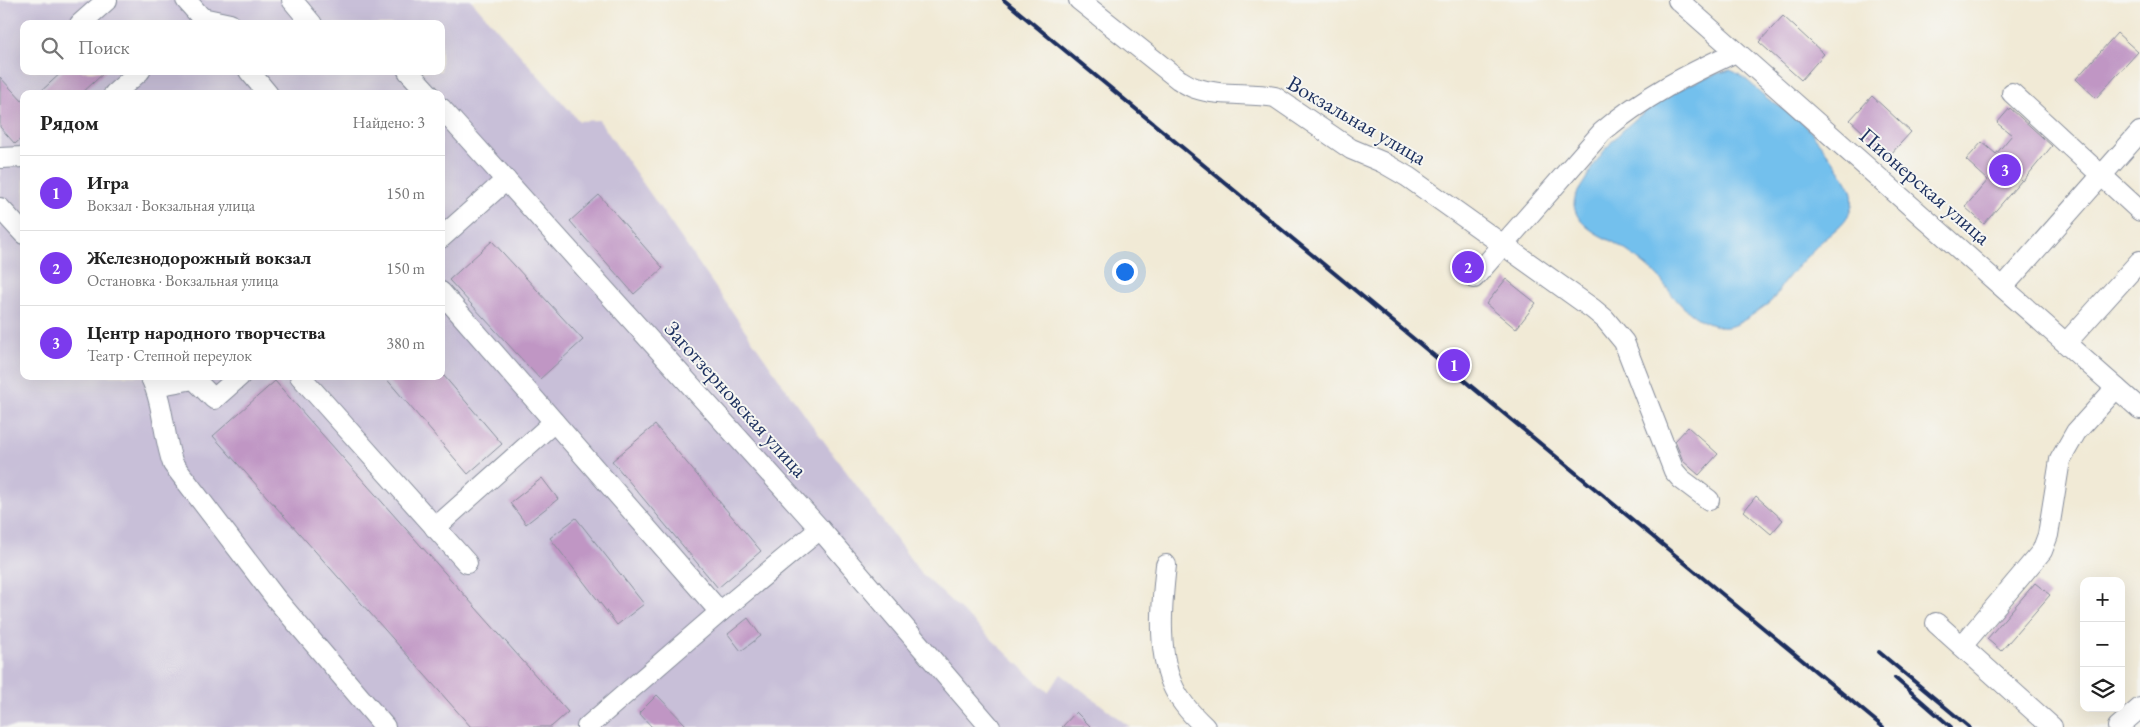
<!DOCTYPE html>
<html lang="ru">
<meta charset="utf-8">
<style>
body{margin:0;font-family:"EB Garamond",serif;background:#f6f6f6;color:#222}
.controls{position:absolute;right:15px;bottom:15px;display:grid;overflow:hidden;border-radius:10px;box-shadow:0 5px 20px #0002}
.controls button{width:45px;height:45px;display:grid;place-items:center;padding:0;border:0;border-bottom:1px solid #e0e0e0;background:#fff;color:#222;font:25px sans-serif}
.you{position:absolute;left:1124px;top:271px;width:18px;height:18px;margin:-12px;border:4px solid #fff;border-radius:50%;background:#1a73e8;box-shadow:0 0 0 8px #1a73e833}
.badge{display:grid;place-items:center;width:32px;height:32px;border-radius:50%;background:#7c3aed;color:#fff;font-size:16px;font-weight:700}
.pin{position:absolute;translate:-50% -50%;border:2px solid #fff;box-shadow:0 1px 5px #0006}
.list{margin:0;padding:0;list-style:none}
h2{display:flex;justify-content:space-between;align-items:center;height:65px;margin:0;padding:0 20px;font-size:21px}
h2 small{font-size:16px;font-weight:400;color:#767676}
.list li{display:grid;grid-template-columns:32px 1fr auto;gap:15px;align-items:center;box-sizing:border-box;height:75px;padding:0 20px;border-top:1px solid #e0e0e0}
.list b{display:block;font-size:19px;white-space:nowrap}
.list p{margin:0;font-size:16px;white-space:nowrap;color:#767676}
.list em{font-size:16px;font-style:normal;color:#767676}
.icon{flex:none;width:28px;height:28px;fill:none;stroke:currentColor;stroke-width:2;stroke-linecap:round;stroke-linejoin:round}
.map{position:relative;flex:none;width:2140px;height:727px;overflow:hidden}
.search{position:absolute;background:#fff;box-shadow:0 5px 20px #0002;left:20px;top:20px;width:425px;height:55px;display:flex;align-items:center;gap:12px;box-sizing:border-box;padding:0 18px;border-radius:10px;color:#767676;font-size:19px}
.panel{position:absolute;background:#fff;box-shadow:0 5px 20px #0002;left:20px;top:90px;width:425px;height:290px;border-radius:10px}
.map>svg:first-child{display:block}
</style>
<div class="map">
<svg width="2140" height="727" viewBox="0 0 2140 727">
<rect width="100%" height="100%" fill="#f6f6f2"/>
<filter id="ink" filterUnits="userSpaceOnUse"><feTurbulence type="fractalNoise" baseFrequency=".02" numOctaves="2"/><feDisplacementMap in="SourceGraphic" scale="10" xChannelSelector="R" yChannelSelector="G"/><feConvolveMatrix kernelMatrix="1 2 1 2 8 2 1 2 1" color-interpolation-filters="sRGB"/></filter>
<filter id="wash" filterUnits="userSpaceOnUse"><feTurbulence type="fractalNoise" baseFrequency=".0096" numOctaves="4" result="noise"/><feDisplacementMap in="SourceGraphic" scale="20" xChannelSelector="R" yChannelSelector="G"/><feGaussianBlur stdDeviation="1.12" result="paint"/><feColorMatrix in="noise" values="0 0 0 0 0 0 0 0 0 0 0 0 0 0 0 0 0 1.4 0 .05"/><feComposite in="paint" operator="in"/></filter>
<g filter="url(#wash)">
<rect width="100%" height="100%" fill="#f1ead6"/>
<path fill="#c8bfd8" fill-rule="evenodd" d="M0,0H471L579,121L599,120L793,399L920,572L1048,692L1061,674L1130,727H0ZM24,24H441V71H24ZM24,94H441V376H24Z"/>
<path fill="#73c0ed" stroke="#4778a6" d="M1730,70C1746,76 1754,88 1767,98C1776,106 1788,110 1797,117C1808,126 1847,177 1851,190C1853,195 1853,203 1851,209C1847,224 1827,235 1817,246C1806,257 1795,269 1785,281C1779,288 1776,298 1769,303C1758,311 1734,330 1721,327C1692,321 1677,302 1661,280C1652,269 1623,247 1611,241C1596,234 1575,223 1574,204C1574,195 1582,186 1586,179C1612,127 1674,84 1730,70Z"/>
<g id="blocks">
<g fill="#c096c4">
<path d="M1783,16L1824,54L1801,80L1759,42Z"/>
<path d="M2117,33L2138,52L2096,98L2076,79Z"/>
<path d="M63,71H106L81,94H38Z"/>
<path d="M0,77L24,103V136L15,144L0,127Z"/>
<path d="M1872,96L1911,132L1889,156L1850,120Z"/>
<path d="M2010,108L2052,146L2023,181L2022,180L1984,224L1965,207L1988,180L1966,160L1982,142L1996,154L2012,135L1997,123Z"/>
<path d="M599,195L663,268L634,294L570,221Z"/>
<path d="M492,241L583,340L540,379L449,280Z"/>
<path d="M1506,279L1536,303L1516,329L1486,304Z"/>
<path d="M384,376H444L502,444L468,474Z"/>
<path d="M275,381L568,712L551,727H471L213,436Z"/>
<path d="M655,425L761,551L718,588L612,461Z"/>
<path d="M1688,427L1718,454L1699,475L1683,461L1675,441Z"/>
<path d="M542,478L558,499L526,524L510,503Z"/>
<path d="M1756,496L1783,520L1771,534L1744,511Z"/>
<path d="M576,518L644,604L617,625L550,538Z"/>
<path d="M2035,583L2050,595L2001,651L1987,639Z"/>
<path d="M748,618L761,636L741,651L728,634Z"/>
<path d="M657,695L688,727H652L639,713Z"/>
<path d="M1076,712L1091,727H1062Z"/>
</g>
</g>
</g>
<g filter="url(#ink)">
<use href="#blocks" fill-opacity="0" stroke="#868c9a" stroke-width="1"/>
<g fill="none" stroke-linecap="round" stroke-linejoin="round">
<defs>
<g id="minor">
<path d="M186,0L207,24"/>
<path d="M292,0L312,24"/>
<path d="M1079,0L1178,79C1183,82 1189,86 1195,88C1221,97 1249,92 1275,97L1351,149L1382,162L1408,177L1593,309L1605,319L1624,342L1674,471L1681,479L1709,500"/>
<path d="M1678,0L2140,409"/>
<path d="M202,18L230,24"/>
<path d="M80,24L107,0"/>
<path d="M249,71L268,94"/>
<path d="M408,71L429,94"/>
<path d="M2012,93L2140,211"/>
<path d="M114,94L140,71"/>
<path d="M441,108L820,529L990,727"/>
<path d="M0,158L24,157"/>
<path d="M0,208L24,234"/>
<path d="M441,238L506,180"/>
<path d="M1474,278L1602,132C1643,97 1688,74 1736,52"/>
<path d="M2003,287L2140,132"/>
<path d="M441,292L720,612L820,529"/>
<path d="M2066,343L2140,261"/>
<path d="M150,376C164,403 163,436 173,464L277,600L385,727"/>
<path d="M300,376L467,563"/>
<path d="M155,386L194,379L214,399L240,376"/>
<path d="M435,528L554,422"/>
<path d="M1166,565C1162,601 1157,649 1172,684C1179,701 1192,715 1205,727"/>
<path d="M1936,623L2052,727"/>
<path d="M1962,646L2042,551L2048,535L2060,460L2076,432L2116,388"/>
<path d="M587,727L720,612"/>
<path d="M2118,727L2140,708"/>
</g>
</defs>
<use href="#minor" stroke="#868c9a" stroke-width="22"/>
<use href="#minor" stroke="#fff" stroke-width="20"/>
<g stroke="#1b2f5e" stroke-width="4">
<path d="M1004,0L1883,727"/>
<path d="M1879,652L1969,727"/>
<path d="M1895,678L1951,727"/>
</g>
</g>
</g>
<g text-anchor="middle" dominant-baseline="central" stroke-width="4" stroke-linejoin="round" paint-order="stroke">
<g font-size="22" fill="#1b2f5e" stroke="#f6f6f2">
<text transform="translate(1357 120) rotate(30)">Вокзальная улица</text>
<text transform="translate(1925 186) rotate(41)">Пионерская улица</text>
<text transform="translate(736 399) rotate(48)">Заготзерновская улица</text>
</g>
</g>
</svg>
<div class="controls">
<button>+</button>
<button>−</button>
<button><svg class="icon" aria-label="layers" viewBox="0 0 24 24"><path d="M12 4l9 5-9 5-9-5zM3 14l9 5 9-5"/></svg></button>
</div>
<div class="you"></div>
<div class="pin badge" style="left:1454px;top:365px">1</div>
<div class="pin badge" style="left:1468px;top:267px">2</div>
<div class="pin badge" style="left:2005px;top:170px">3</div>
<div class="search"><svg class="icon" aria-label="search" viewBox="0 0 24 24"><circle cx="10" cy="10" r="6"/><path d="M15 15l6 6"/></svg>Поиск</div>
<section class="panel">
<h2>Рядом<small>Найдено: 3</small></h2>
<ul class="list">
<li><span class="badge">1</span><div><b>Игра</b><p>Вокзал · Вокзальная улица</p></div><em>150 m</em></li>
<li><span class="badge">2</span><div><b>Железнодорожный вокзал</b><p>Остановка · Вокзальная улица</p></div><em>150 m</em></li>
<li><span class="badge">3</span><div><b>Центр народного творчества</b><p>Театр · Степной переулок</p></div><em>380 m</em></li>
</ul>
</section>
</div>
